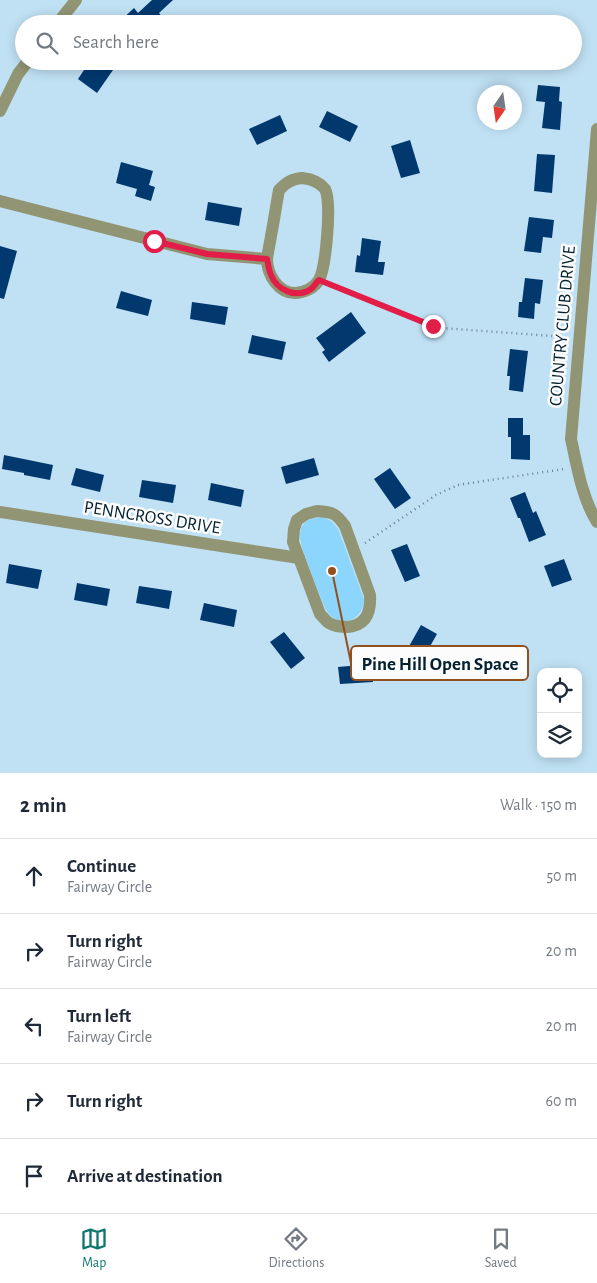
<!DOCTYPE html>
<meta charset="utf-8">
<style>
body{margin:0;font-family:"Alegreya Sans",sans-serif;background:#f2f2f3;color:#1f2937}
.controls{position:absolute;right:15px;bottom:15px;display:grid;overflow:hidden;border-radius:10px;box-shadow:0 2px 12px #0003}
.controls button{width:45px;height:45px;display:grid;place-items:center;padding:0;border:0;border-bottom:1px solid #e0e1e3;background:#fff;color:#1f2937;font:25px sans-serif}
.compass{position:absolute;left:477px;top:85px;width:45px;height:45px;border-radius:50%;background:#fff;box-shadow:0 2px 12px #0003;rotate:193deg}
.stop{position:absolute;width:15px;height:15px;margin:-11px;border:4px solid #e11d48;border-radius:50%;background:#fff}
.stop.end{background:#e11d48;border-color:#fff;box-shadow:0 1px 5px #0008}
.list{margin:0;padding:0;list-style:none}
h2{display:flex;justify-content:space-between;align-items:center;height:65px;margin:0;padding:0 20px;font-size:21px}
h2 small{font-size:16px;font-weight:400;color:#747a83}
.list li{display:grid;grid-template-columns:32px 1fr auto;gap:15px;align-items:center;box-sizing:border-box;height:75px;padding:0 20px;border-top:1px solid #e0e1e3}
.list b{display:block;font-size:19px;white-space:nowrap}
.list p{margin:0;font-size:16px;white-space:nowrap;color:#747a83}
.list em{font-size:16px;font-style:normal;color:#747a83}
.icon{flex:none;width:28px;height:28px;fill:none;stroke:currentColor;stroke-width:2;stroke-linecap:round;stroke-linejoin:round}
.map{position:relative;flex:none;width:597px;height:773px;overflow:hidden}
.search{position:absolute;background:#fff;box-shadow:0 2px 12px #0003;left:15px;right:15px;top:15px;height:55px;display:flex;align-items:center;gap:12px;box-sizing:border-box;padding:0 18px;border-radius:28px;color:#747a83;font-size:19px}
.sheet{height:440px;background:#fff}
nav{display:flex;justify-content:space-around;align-items:center;box-sizing:border-box;height:70px;border-top:1px solid #e0e1e3;background:#fff;font-size:14px;color:#747a83}
nav a{display:grid;justify-items:center;gap:2px}
nav .on{color:#0f766e}
.map>svg:first-child{display:block}
</style>
<div class="map">
<svg width="597" height="773" viewBox="0 0 597 773">
<rect width="100%" height="100%" fill="#c0e1f4"/>
<path fill="#8cd5fd" d="M322,517C330,519 333,523 338,529L364,599C364,615 349,627 334,618C329,616 327,611 324,606C319,594 314,581 310,569C302,548 288,519 322,517Z"/>
<g fill="#01396f">
<path d="M152,0H173L159,13L168,24H117L134,8L138,13Z"/>
<path d="M90,61H101L113,70L97,93L78,79Z"/>
<path d="M538,85L560,87L559,101L562,102L560,130L542,128L545,102L536,101Z"/>
<path d="M327,111L358,126L350,142L319,127Z"/>
<path d="M280,115L287,131L257,145L249,129Z"/>
<path d="M410,140L420,173L401,178L391,146Z"/>
<path d="M537,154L555,155L552,193L534,191Z"/>
<path d="M121,162L153,171L149,185L155,187L151,201L135,196L137,189L116,183Z"/>
<path d="M208,202L242,208L239,226L205,220Z"/>
<path d="M529,217L554,220L552,238L543,237L541,253L524,251Z"/>
<path d="M362,238L381,241L378,262H385L383,275L355,272L357,255L360,256Z"/>
<path d="M0,246L17,251L4,299L0,298Z"/>
<path d="M525,278L543,280L540,304L535,303L534,319L518,317L519,302H522Z"/>
<path d="M121,291L152,300L148,316L116,308Z"/>
<path d="M192,302L228,307L225,325L190,319Z"/>
<path d="M351,312L366,333L329,362L322,352L325,350L316,338Z"/>
<path d="M252,335L286,342L282,360L248,353Z"/>
<path d="M510,349L528,351L523,392L509,390L510,376H507Z"/>
<path d="M508,418H523V435H530V460L511,459V437H508Z"/>
<path d="M4,455L53,465L50,480L24,475V473L2,469Z"/>
<path d="M314,458L319,475L286,484L281,467Z"/>
<path d="M76,468L104,475L100,492L71,485Z"/>
<path d="M390,468L411,498L395,509L374,479Z"/>
<path d="M142,480L176,485L173,503L139,497Z"/>
<path d="M211,483L244,490L241,507L208,500Z"/>
<path d="M525,492L533,513L536,511L546,535L529,542L520,518H518L510,498Z"/>
<path d="M407,544L420,576L405,582L391,550Z"/>
<path d="M564,559L572,580L552,587L544,566Z"/>
<path d="M9,564L42,570L38,589L6,583Z"/>
<path d="M77,583L110,589L107,606L74,600Z"/>
<path d="M139,586L172,591L169,609L136,603Z"/>
<path d="M204,603L237,610L234,627L200,620Z"/>
<path d="M421,625L437,634L419,666L403,657Z"/>
<path d="M284,632L305,658L291,669L270,642Z"/>
<path d="M372,664L373,682L340,684L338,667Z"/>
</g>
<g fill="none" stroke-linecap="round" stroke-linejoin="round">
<g stroke="#678697" stroke-width="2.5" stroke-dasharray="1 4" stroke-linecap="butt">
<path d="M330,284L433,326L442,328L566,337"/>
<path d="M365,543L436,495L458,485L564,469"/>
</g>
<g stroke="#919574" stroke-width="12">
<path d="M57,24L76,0"/>
<path d="M0,111L18,74L28,61"/>
<path d="M597,129L571,439C577,466 582,498 597,522"/>
<path d="M302,178C311,179 319,181 325,189C332,201 326,267 319,280C314,288 305,292 296,293C279,294 267,275 267,259C268,251 270,243 271,236C274,221 276,206 279,190C286,183 291,179 302,178Z"/>
<path d="M0,201L207,254L267,259"/>
<path d="M317,511C332,512 336,513 345,526L370,595C371,611 367,625 348,627C342,627 334,626 329,623C326,621 323,617 320,614L293,542L294,529L297,520L306,514Z"/>
<path d="M0,512L299,558"/>
</g>
</g>
<g fill="none" stroke-linecap="round" stroke-linejoin="round">
<path stroke="#e11d48" stroke-width="6" d="M154,241L207,254L267,259C268,264 269,271 271,275C277,290 296,299 311,289C314,287 316,282 319,280L433,326"/>
</g>
<g text-anchor="middle" dominant-baseline="central" stroke-width="5" stroke-linejoin="round" paint-order="stroke">
<g font-size="18" fill="#04212f" stroke="#fcfcfc">
<text transform="translate(563 326) rotate(-85)">COUNTRY CLUB DRIVE</text>
<text transform="translate(152 518) rotate(9)">PENNCROSS DRIVE</text>
</g>
</g>
<path fill="none" stroke="#92501f" stroke-width="2" d="M332 571L351 663"/>
<circle fill="#92501f" stroke="#fcfcfc" stroke-width="2" cx="332" cy="571" r="5"/>
<rect fill="#fcfcfc" stroke="#92501f" stroke-width="2" x="351" y="646" width="177" height="34" rx="5"/>
<g font-size="19" text-anchor="middle" font-weight="bold" fill="#04212f">
<text x="440" y="670">Pine Hill Open Space</text>
</g>
</svg>
<div class="controls">
<button><svg class="icon" aria-label="locate" viewBox="0 0 24 24"><circle cx="12" cy="12" r="6"/><path d="M12 2v4M12 18v4M2 12h4M18 12h4"/></svg></button>
<button><svg class="icon" aria-label="layers" viewBox="0 0 24 24"><path d="M12 4l9 5-9 5-9-5zM3 14l9 5 9-5"/></svg></button>
</div>
<svg class="compass" viewBox="-18 -18 36 36"><path d="M0-13l5 13h-10z" fill="#e53935"/><path d="M0 13l5-13h-10z" fill="#747a83"/></svg>
<div class="stop" style="left:154px;top:241px"></div>
<div class="stop end" style="left:433px;top:326px"></div>
<div class="search"><svg class="icon" aria-label="search" viewBox="0 0 24 24"><circle cx="10" cy="10" r="6"/><path d="M15 15l6 6"/></svg>Search here</div>
</div>
<section class="sheet">
<h2>2 min<small>Walk · 150 m</small></h2>
<ul class="list">
<li><svg class="icon" aria-label="ahead" viewBox="0 0 24 24"><path d="M12 20V5M6 11l6-6 6 6"/></svg><div><b>Continue</b><p>Fairway Circle</p></div><em>50 m</em></li>
<li><svg class="icon" aria-label="right" viewBox="0 0 24 24"><path d="M7 20v-9h11M14 6l5 5-5 5"/></svg><div><b>Turn right</b><p>Fairway Circle</p></div><em>20 m</em></li>
<li><svg class="icon" aria-label="left" viewBox="0 0 24 24"><path d="M17 20v-9H6M10 6l-5 5 5 5"/></svg><div><b>Turn left</b><p>Fairway Circle</p></div><em>20 m</em></li>
<li><svg class="icon" aria-label="right" viewBox="0 0 24 24"><path d="M7 20v-9h11M14 6l5 5-5 5"/></svg><div><b>Turn right</b></div><em>60 m</em></li>
<li><svg class="icon" aria-label="arrive" viewBox="0 0 24 24"><path d="M6 21V4h12l-3 4 3 4H6"/></svg><div><b>Arrive at destination</b></div></li>
</ul>
</section>
<nav>
<a class="on"><svg class="icon" aria-label="map" viewBox="0 0 24 24"><path d="M3 6l6-2 6 2 6-2v14l-6 2-6-2-6 2zM9 4v14M15 6v14"/></svg>Map</a>
<a><svg class="icon" aria-label="directions" viewBox="0 0 24 24"><path d="M12 3l9 9-9 9-9-9zM9 14v-3h6M13 9l2 2-2 2"/></svg>Directions</a>
<a><svg class="icon" aria-label="saved" viewBox="0 0 24 24"><path d="M7 4h10v16l-5-4-5 4z"/></svg>Saved</a>
</nav>
